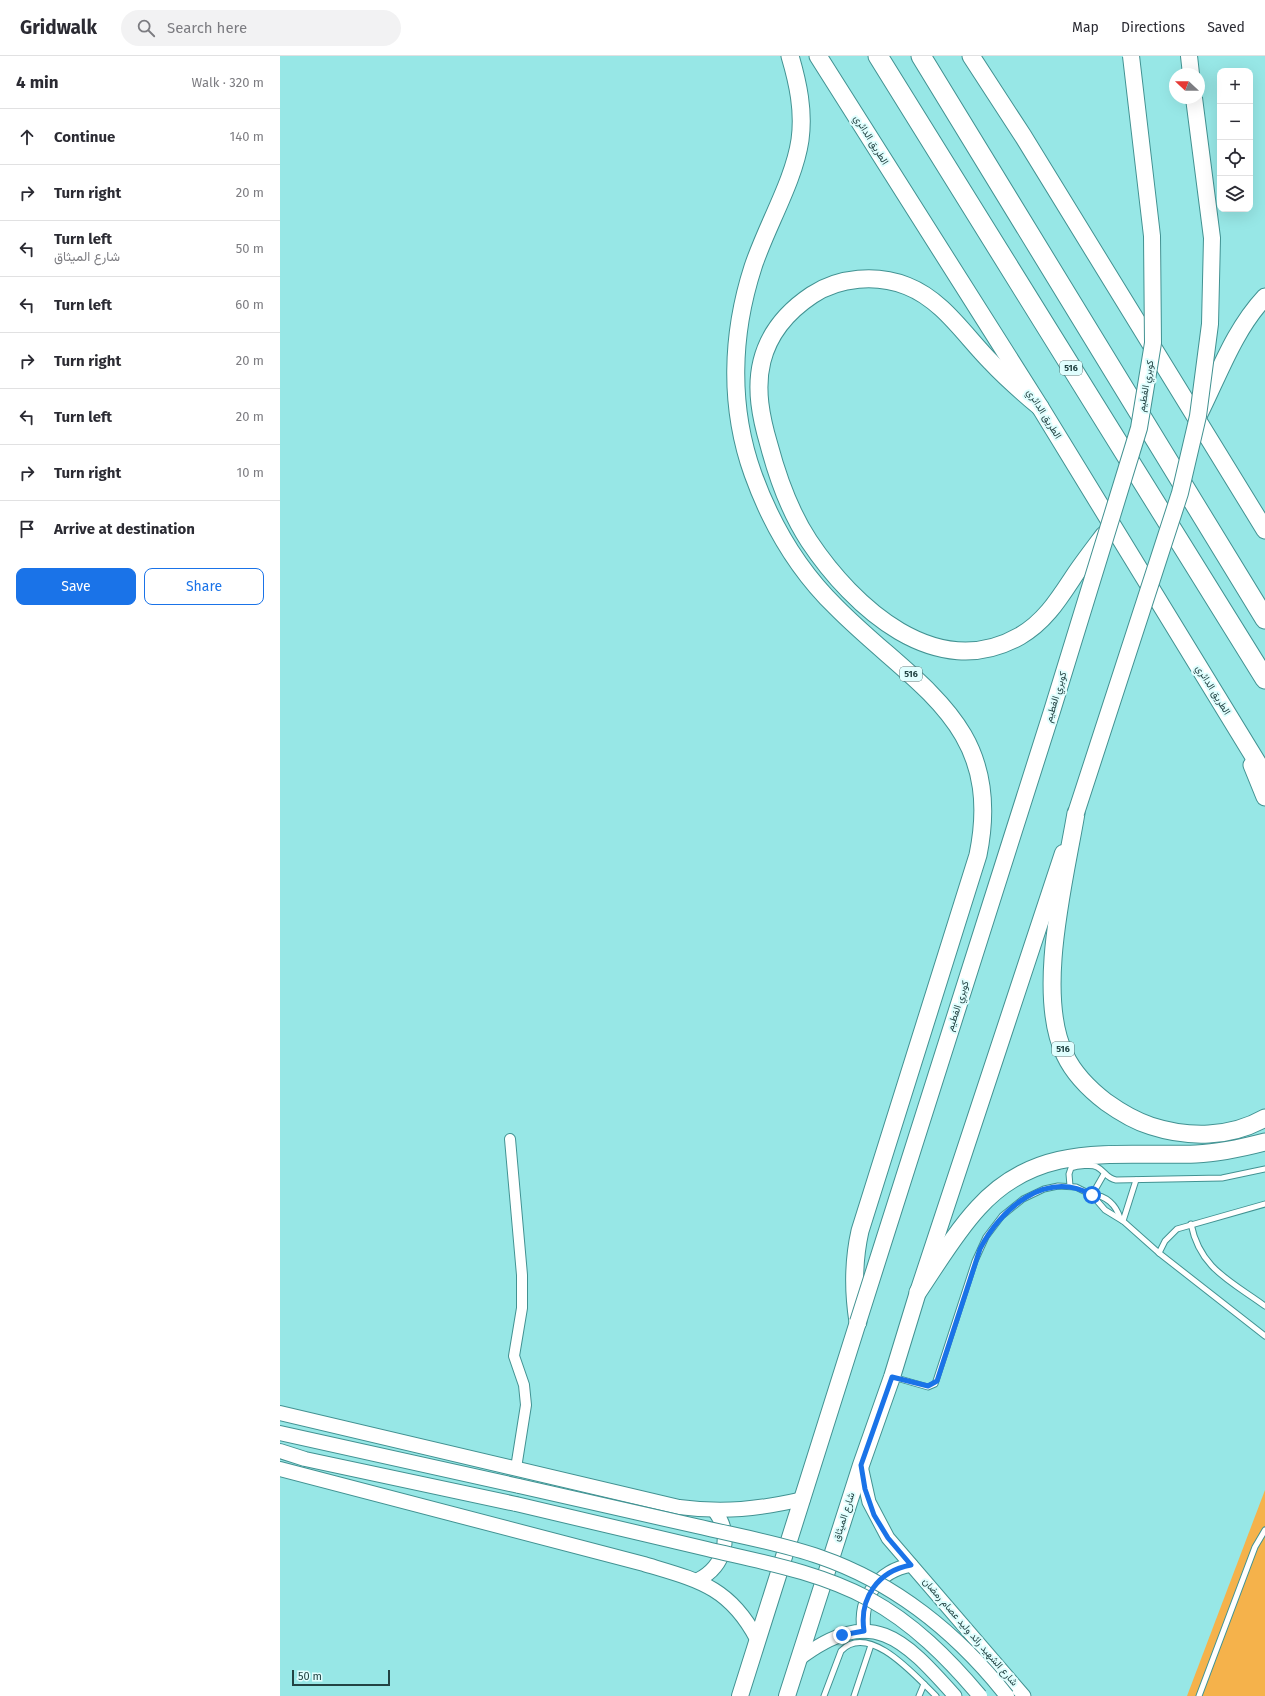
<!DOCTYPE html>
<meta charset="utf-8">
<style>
body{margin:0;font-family:"Fira Sans",Vazirmatn,sans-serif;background:#f2f2f3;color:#2b2b33}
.controls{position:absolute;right:12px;top:12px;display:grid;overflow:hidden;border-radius:8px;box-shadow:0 4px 16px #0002}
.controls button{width:36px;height:36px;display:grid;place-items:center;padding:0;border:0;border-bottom:1px solid #e1e1e2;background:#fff;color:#2b2b33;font:20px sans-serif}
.compass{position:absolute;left:889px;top:12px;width:36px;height:36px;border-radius:50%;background:#fff;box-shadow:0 4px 16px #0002;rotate:292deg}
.scale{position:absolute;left:12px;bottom:10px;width:98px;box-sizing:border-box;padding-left:4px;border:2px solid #224343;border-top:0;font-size:11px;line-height:14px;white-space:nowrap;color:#224343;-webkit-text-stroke:3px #e0fefe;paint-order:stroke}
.stop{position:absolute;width:12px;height:12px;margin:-9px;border:3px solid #1a73e8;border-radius:50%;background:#fff}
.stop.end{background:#1a73e8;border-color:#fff;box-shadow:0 1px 4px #0008}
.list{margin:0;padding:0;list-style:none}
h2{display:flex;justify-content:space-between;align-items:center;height:52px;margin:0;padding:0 16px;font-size:17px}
h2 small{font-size:13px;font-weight:400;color:#7c7c81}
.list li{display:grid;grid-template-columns:26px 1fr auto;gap:12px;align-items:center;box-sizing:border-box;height:56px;padding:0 16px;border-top:1px solid #e1e1e2}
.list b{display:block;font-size:15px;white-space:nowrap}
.list p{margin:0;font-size:13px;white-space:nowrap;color:#7c7c81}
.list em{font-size:13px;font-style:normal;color:#7c7c81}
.actions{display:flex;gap:8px;padding:12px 16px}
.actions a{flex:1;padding:9px 0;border:1px solid #1a73e8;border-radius:8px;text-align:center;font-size:14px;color:#1a73e8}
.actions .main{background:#1a73e8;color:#fff}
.icon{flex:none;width:22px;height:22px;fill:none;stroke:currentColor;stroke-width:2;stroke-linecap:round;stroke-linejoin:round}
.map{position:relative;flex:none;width:985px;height:1640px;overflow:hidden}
header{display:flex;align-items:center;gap:24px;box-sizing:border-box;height:56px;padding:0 20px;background:#fff;border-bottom:1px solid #e1e1e2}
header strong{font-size:19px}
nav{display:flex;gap:22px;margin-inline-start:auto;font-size:14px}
.search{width:280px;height:36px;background:#f2f2f3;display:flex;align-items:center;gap:10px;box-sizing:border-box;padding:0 14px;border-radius:22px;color:#7c7c81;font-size:15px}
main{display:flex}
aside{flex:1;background:#fff}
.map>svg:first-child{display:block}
</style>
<header>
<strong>Gridwalk</strong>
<div class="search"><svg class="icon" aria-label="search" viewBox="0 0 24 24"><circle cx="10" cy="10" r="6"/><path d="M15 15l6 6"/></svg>Search here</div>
<nav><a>Map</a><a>Directions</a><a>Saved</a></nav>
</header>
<main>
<aside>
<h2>4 min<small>Walk · 320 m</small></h2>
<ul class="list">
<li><svg class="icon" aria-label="ahead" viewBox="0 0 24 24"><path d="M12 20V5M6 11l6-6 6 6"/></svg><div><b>Continue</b></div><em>140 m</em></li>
<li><svg class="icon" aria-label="right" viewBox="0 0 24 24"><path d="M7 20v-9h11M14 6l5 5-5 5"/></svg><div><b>Turn right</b></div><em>20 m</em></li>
<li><svg class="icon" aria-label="left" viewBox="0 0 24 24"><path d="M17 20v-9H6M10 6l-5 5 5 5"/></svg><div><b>Turn left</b><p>شارع الميثاق</p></div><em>50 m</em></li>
<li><svg class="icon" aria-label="left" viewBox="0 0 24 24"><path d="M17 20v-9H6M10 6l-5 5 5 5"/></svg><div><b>Turn left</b></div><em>60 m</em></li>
<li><svg class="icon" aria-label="right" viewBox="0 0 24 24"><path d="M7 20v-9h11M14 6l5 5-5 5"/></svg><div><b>Turn right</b></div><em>20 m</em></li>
<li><svg class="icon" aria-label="left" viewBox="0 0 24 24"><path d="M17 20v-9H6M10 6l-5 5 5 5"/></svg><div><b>Turn left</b></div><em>20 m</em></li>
<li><svg class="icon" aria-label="right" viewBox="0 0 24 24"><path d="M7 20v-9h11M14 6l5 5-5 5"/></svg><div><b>Turn right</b></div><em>10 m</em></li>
<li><svg class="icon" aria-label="arrive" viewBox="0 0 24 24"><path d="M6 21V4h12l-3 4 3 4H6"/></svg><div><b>Arrive at destination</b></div></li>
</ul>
<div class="actions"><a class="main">Save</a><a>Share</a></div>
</aside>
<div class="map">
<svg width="985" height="1640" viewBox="0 0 985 1640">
<rect width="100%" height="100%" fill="#97e7e6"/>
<path fill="#f5b24b" d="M985,1434V1640H907Z"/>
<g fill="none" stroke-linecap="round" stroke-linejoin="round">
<defs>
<g id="service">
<path d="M790,1130L789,1118L791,1112C797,1110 812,1108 817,1111C825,1115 826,1122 836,1124L942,1122L985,1113"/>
<path d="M812,1139C826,1139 836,1149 840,1162"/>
<path d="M812,1139L824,1118"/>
<path d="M843,1165L856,1124"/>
<path d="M911,1168C920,1213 951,1225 985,1250"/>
<path d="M879,1197L885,1185L897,1173L985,1148"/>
<path d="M613,1321L648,1331L655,1328L695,1205L706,1181L722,1160L743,1143L764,1133L778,1130L796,1131L812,1139L825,1154L843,1165L879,1197L985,1280"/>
<path d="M544,1640L561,1595C589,1565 637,1622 656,1640"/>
<path d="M574,1640L591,1589"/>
<path d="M639,1640L644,1628"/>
<path d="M919,1640L975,1491L985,1474"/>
</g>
<path id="minor" d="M230,1083L242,1219V1252L234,1300L244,1329L246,1349L236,1412"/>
<g id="tertiary">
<path d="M581,1410L589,1446L608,1482L744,1640"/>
<path d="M584,1575C579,1542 598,1515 631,1509"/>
<path d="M519,1603C592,1548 623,1582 675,1640"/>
</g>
<g id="secondary">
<path d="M0,1357L399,1451C444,1457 479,1453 523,1443"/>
<path d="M0,1377L239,1430"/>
<path d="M0,1395L25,1403L236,1448"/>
<path d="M0,1413L364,1508C417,1524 449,1530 477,1583"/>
<path d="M418,1524C445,1510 453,1480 435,1455"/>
</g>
<g id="primary">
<path d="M909,0L911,18"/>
<path d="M460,1640L578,1266"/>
<path d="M507,1640L581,1409L612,1321L638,1236L783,797"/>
</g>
<g id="trunk">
<path d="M510,0C518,27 524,55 520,84C514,125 486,171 473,211C451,279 449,351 473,418C491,468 518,514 556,551C635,631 725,667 698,799L580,1175C573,1206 573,1234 578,1266"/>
<path d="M538,0L760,351L985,719"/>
<path d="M691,0L743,80L985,474"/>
<path d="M760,351C742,336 726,322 711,306C685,280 663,244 627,230C597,218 559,221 532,239C508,255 489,277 482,305C475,333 481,362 489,389C498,423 510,456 529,485C573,551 656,628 740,580C766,565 780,541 796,517C805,504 815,491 824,479"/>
<path d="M919,358C939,318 954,274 985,241"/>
<path d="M972,709L985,741"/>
<path d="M796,757C785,823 755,938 785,999C794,1018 809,1033 826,1046C840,1056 855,1065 871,1070C908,1082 950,1082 985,1062"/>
<path d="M638,1236C657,1208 675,1177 698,1152C759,1084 836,1101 916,1098C940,1097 962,1092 985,1086"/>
</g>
<g id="motorway">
<path d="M598,0L985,623"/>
<path d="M641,0L985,563"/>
</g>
</defs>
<use href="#service" stroke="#429292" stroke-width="7"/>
<use href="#minor" stroke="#429292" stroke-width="12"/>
<use href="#tertiary" stroke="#429292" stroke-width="15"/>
<use href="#secondary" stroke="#429292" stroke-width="16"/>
<use href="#primary" stroke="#429292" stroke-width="18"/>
<use href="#trunk" stroke="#429292" stroke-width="19"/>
<use href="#motorway" stroke="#429292" stroke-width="21"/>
<use href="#service" stroke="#fff" stroke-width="5"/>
<use href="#minor" stroke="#fff" stroke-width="10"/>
<use href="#tertiary" stroke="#fff" stroke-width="13"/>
<use href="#secondary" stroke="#fff" stroke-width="14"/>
<use href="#primary" stroke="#fff" stroke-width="16"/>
<use href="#trunk" stroke="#fff" stroke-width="17"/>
<use href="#motorway" stroke="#fff" stroke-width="19"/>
<defs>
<g id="secondary-bridge">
<path d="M239,1430C298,1443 357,1457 416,1470C458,1480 500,1487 540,1501C615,1527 678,1578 727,1640"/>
<path d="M236,1448C300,1463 364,1478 427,1493C482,1506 539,1516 589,1543C633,1567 668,1602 700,1640"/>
</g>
<g id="primary-bridge">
<path d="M796,757L900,437L918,360L930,268L932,182L914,42"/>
<path d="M578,1266L772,655L859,372L873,287L872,180L851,0"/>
</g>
</defs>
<use href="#secondary-bridge" stroke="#429292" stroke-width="16" stroke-linecap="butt"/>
<use href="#primary-bridge" stroke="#429292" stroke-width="18" stroke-linecap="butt"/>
<use href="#secondary-bridge" stroke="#fff" stroke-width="14"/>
<use href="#primary-bridge" stroke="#fff" stroke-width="16"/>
</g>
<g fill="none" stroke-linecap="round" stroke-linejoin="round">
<path stroke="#1a73e8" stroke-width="5" d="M562,1579L584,1575C579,1542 598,1515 631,1509L608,1482L594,1459L585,1433L581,1409L612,1321L648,1330L657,1325L700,1193C720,1153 766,1113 812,1139"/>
</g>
<g text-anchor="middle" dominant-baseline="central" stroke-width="4" stroke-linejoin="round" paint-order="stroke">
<g fill="#e0fefe" stroke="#5b7b7b" stroke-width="1">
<rect x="780" y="305" width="22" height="14" rx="3"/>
<rect x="620" y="611" width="22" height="14" rx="3"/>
<rect x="772" y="986" width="22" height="14" rx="3"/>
</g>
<g font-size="9" font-weight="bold" fill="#224343">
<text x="791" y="312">516</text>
<text x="631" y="618">516</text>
<text x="783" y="993">516</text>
</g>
<g font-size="10" fill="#224343" stroke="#e0fefe">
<text transform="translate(591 84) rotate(58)">الطريق الدائري</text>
<text transform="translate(866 330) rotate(-80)">كوبري الفطيم</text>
<text transform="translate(764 358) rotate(58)">الطريق الدائري</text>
<text transform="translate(933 634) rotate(58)">الطريق الدائري</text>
<text transform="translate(776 641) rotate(-73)">كوبري الفطيم</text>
<text transform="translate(678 950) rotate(-72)">كوبري الفطيم</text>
<text transform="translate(564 1461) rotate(-72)">شارع الميثاق</text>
<text transform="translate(690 1576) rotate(49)">شارع الشهيد رائد وليد عصام رمضان</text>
</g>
</g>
</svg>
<div class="controls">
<button>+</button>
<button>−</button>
<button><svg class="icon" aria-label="locate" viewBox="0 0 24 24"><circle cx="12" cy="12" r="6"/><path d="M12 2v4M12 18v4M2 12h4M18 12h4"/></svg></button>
<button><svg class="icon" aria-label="layers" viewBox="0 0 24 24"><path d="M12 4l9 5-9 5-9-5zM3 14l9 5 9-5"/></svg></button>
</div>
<svg class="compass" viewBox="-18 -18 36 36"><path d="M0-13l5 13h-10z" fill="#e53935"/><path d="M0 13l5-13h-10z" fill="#7c7c81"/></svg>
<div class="scale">50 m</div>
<div class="stop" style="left:812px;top:1139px"></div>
<div class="stop end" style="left:562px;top:1579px"></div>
</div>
</main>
